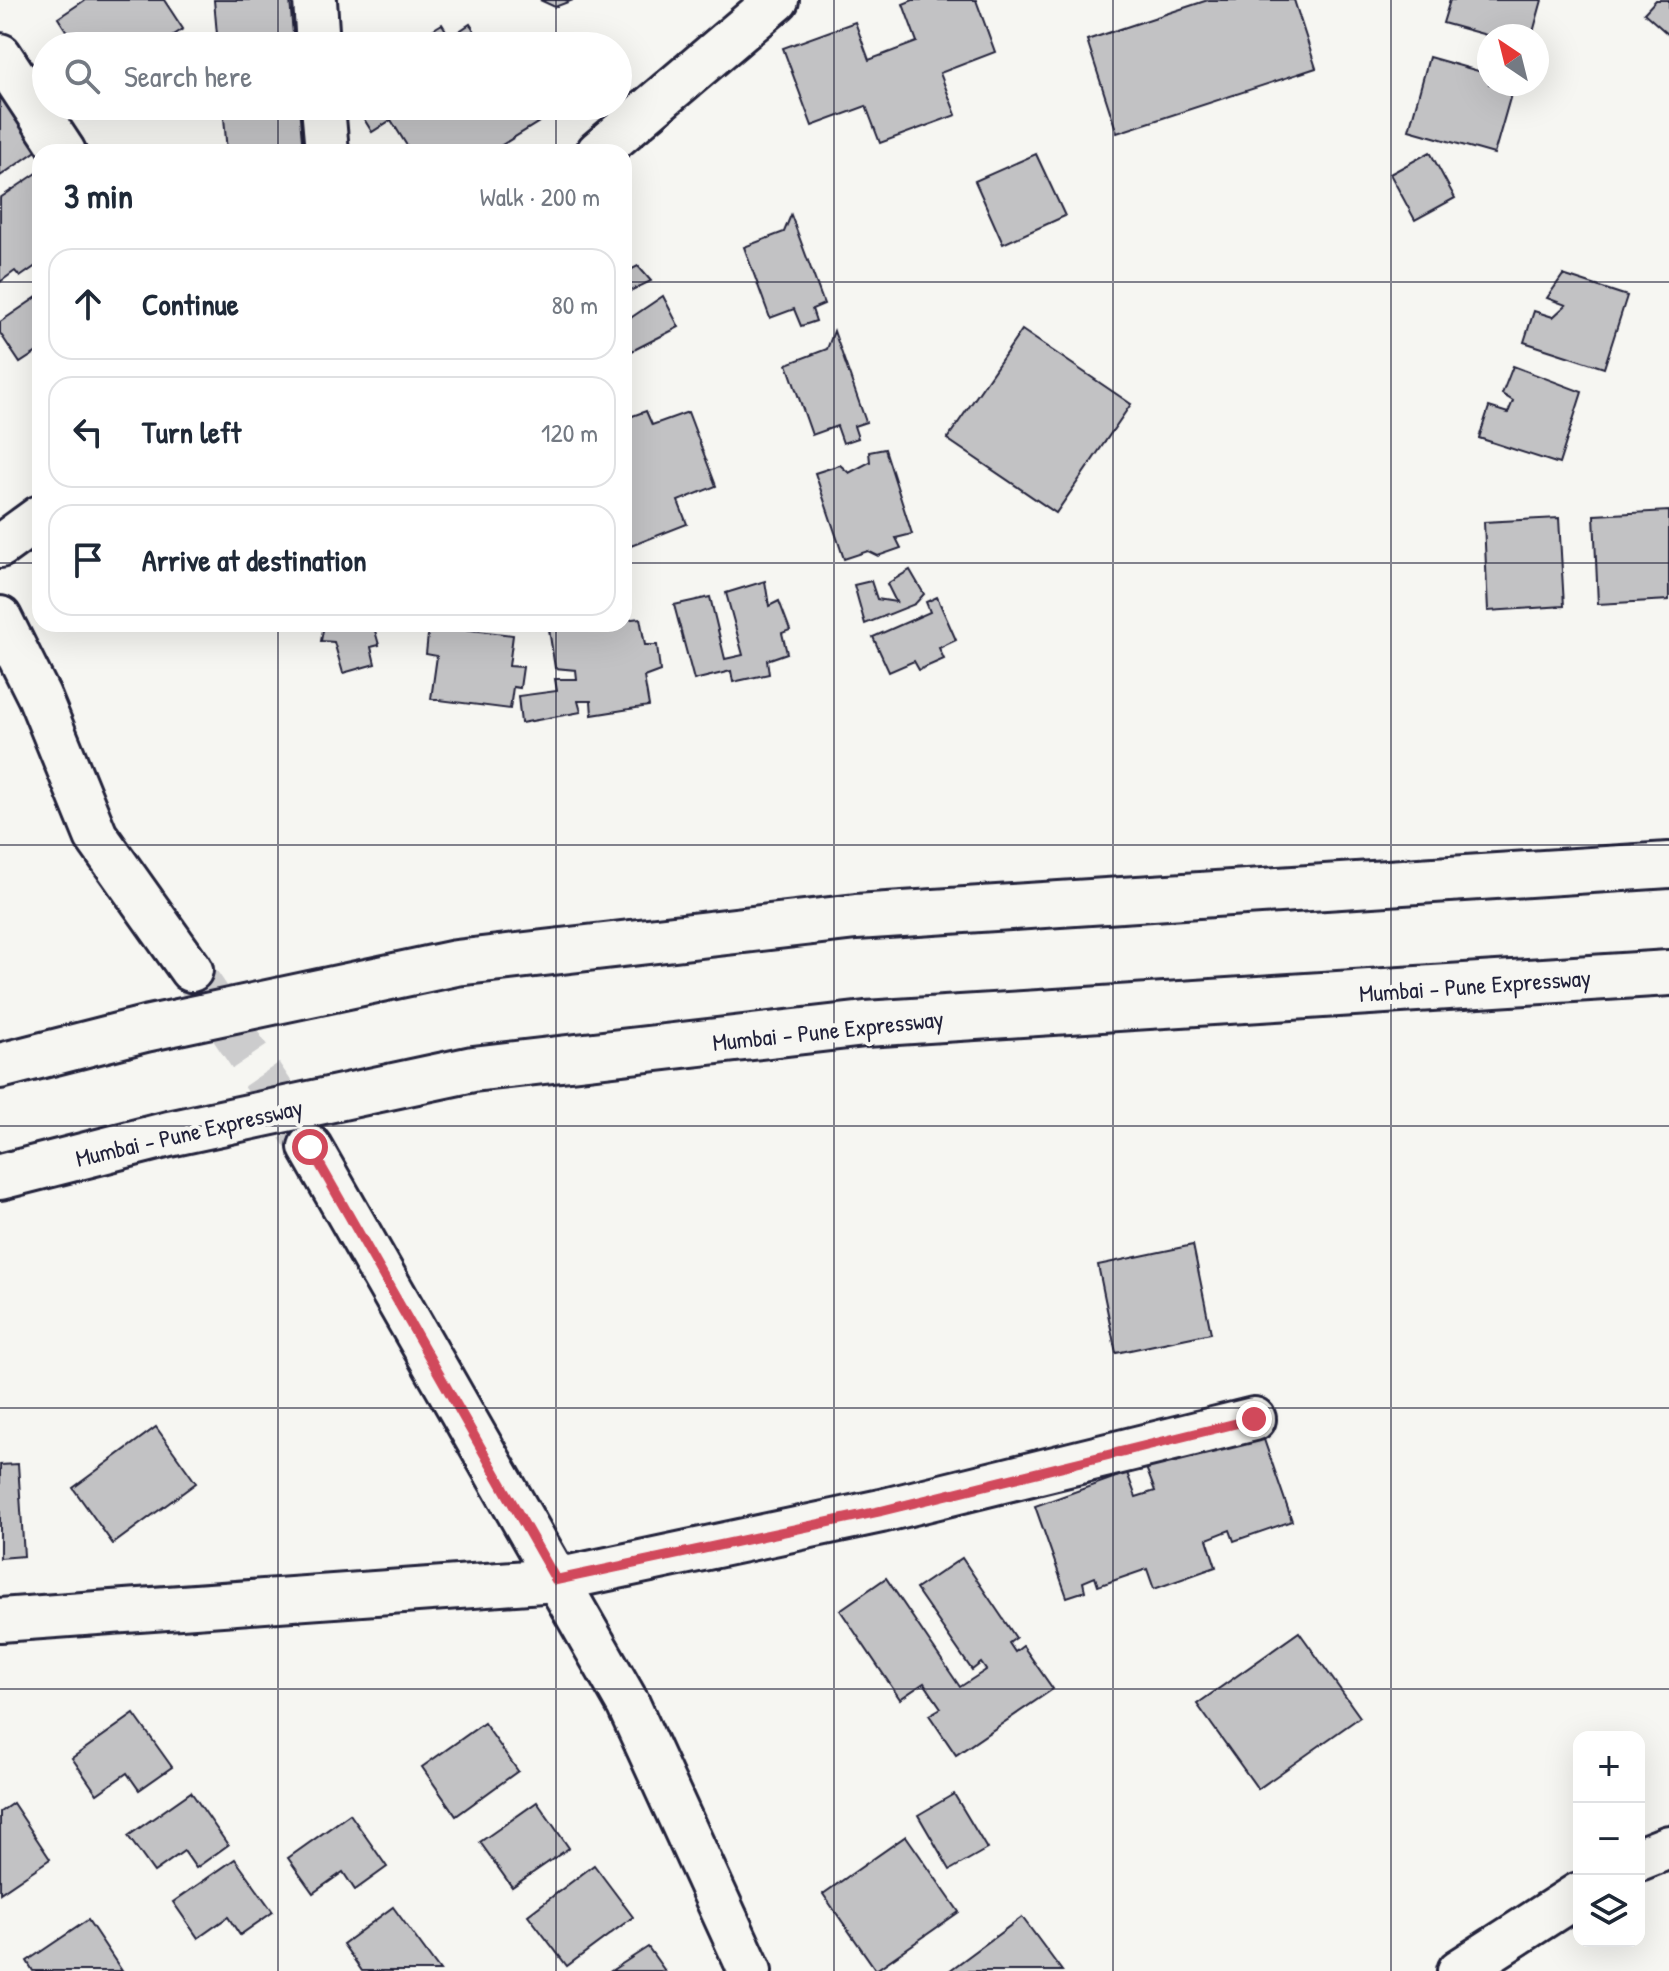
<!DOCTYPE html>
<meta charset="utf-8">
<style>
body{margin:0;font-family:"Patrick Hand",sans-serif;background:#f2f2f3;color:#1f2937}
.controls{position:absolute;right:24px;bottom:24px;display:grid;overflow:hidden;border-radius:16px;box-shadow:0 8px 32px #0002}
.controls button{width:72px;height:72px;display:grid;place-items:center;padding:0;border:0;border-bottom:2px solid #e0e1e3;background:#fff;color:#1f2937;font:40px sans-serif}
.compass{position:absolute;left:1477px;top:24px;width:72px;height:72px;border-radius:50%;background:#fff;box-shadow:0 8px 32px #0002;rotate:325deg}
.stop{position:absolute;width:24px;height:24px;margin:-18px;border:6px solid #d1495b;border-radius:50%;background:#fff}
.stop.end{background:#d1495b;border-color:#fff;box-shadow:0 2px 8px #0008}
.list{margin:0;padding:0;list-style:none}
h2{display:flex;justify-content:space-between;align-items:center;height:104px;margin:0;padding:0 32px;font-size:34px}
h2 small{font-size:26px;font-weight:400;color:#747a83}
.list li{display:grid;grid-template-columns:52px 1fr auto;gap:24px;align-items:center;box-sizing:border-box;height:112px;margin:0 16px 16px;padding:0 16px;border:2px solid #e0e1e3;border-radius:24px}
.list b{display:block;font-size:30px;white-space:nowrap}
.list em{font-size:26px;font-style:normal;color:#747a83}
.icon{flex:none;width:44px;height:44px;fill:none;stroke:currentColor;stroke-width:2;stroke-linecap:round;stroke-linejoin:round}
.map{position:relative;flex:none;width:1669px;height:1971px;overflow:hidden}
.search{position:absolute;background:#fff;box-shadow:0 8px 32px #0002;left:32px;top:32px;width:600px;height:88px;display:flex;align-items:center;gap:20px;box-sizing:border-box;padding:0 28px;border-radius:44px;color:#747a83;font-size:30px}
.panel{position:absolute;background:#fff;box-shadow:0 8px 32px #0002;left:32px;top:144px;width:600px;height:488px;border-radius:24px}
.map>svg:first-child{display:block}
</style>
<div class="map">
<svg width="1669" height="1971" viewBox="0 0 1669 1971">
<rect width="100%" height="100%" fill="#f6f6f2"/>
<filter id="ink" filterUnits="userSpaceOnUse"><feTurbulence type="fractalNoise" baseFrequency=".0125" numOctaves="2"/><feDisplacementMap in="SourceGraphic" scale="16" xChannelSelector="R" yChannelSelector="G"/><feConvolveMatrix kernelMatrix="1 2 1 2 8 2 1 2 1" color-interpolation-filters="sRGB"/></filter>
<g filter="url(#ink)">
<g fill="#c2c2c4" stroke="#22223b" stroke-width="2">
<path d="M85,0H164L183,29L157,46H76L58,18Z"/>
<path d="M214,0H290L294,46H218Z"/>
<path d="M540,0H573L555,7Z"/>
<path d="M913,0H976L995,52L940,73L956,115L880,143L866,106L812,126L783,48L855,22L869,60L917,42L903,4Z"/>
<path d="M1208,0H1294L1316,68L1117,133L1087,40Z"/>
<path d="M1450,0H1542L1532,36H1490L1443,23Z"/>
<path d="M1656,0H1669V35L1644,13Z"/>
<path d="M442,24L450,37L470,24L484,46H431L424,35Z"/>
<path d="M1429,57L1489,74V84H1514L1494,154L1409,130Z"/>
<path d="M0,88L42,147L0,176Z"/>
<path d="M223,106H299L303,152H227Z"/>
<path d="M356,106H565L497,148L499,152H405L409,149L391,120L372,132Z"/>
<path d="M1430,152L1455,198L1415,220L1390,174Z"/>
<path d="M1036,154L1065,216L1003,244L975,181Z"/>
<path d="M37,173L40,177V263L20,277L15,271L0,282V198Z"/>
<path d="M791,215L824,304L812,309L816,321L801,326L794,309L770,318L744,247L784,232Z"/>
<path d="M638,266L651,281L624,294V273Z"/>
<path d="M1563,275L1627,296L1604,368L1524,342L1534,311L1553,317L1566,305L1547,298Z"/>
<path d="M40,295V350L20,363L0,333V322Z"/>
<path d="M663,296L679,327L624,355V314L629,319Z"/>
<path d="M1022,330L1131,404L1056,513L947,439Z"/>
<path d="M834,331L866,422L854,426L858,438L843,443L837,426L812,435L787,364L827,349Z"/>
<path d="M1513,366L1582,392L1559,464L1479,438L1489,407L1508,413L1513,401L1502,394Z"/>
<path d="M646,411L652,425L688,412L716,486L678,501L687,524L631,546L624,526V419Z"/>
<path d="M885,449L912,534L896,538L901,548L878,556L868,551L844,559L815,473L840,465L849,473L870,462L869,452Z"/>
<path d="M1669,511V600L1598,604L1594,515Z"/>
<path d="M1559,518L1564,606L1488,611L1484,522Z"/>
<path d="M910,570L924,594L915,604L865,624L854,585L871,581L877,599L896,602L887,584Z"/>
<path d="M765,581L769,606L779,601L790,630L782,633L787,653L767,660L769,674L733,682L731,671L694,680L674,605L710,597L725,659L743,655L726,593Z"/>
<path d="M937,597L956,640L939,648L944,659L919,670L914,661L889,672L873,637L930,612L926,602Z"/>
<path d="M640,618L645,645H657L660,671L644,677L649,706L592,715L591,701H578L581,712L521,723L518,696L557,691L555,679H577L576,670L555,668L549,629L589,624H624V620Z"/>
<path d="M324,624H384L374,627L379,645L371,647L375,664L343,673L334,642L321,641Z"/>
<path d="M429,625L513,635L509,666L523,667L520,688L513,687L510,709L431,699L437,656L426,654Z"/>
<path d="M1193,1245L1211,1333L1116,1353L1098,1265Z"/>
<path d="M1259,1425L1292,1521L1234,1541L1230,1530L1207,1539L1216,1567L1154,1589L1147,1569L1098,1586L1095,1577L1083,1582L1085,1591L1067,1597L1035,1506L1127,1473L1136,1497L1155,1491L1145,1465Z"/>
<path d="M156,1427L196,1483L113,1544L73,1488Z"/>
<path d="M18,1464L24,1556L0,1558V1465Z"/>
<path d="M962,1558L1016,1638L1009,1643L1015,1652L1023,1646L1053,1689L956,1755L929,1715L941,1708L924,1683L900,1699L840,1610L886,1578L960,1687L986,1670L981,1663L972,1670L916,1589Z"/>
<path d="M1299,1632L1360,1717L1258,1789L1197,1704Z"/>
<path d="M134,1714L172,1767L139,1790L127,1773L97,1794L72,1758Z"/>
<path d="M484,1723L518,1771L456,1816L422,1767Z"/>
<path d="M191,1792L228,1845L196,1868L184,1851L154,1872L128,1836Z"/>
<path d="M954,1794L987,1849L950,1870L918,1815Z"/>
<path d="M537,1802L569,1848L512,1887L480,1842Z"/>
<path d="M13,1803L50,1859L0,1893V1812Z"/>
<path d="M350,1814L387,1867L355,1890L343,1872L313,1893L288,1858Z"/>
<path d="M906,1836L959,1912L876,1970L823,1894Z"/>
<path d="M235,1859L273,1912L240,1935L228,1917L198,1938L173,1902Z"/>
<path d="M594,1865L633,1917L567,1966L528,1915Z"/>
<path d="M393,1907L440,1971H362L343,1944Z"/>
<path d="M1022,1917L1062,1971H949Z"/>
<path d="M88,1920L122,1971H33L27,1961Z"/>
<path d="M648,1947L665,1971H611Z"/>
</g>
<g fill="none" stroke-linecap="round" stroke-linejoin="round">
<path stroke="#cccccd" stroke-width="42" stroke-dasharray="42 21" stroke-linecap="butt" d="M191,970L303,1136"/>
<defs>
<g id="minor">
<path d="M315,0L318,46"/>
<path d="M0,55L64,152"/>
<path d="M323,106L327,152"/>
<path d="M598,152L777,0"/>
<path d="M0,546L40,517"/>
<path d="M0,618L39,696L96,836L191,970"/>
<path d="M310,1147L628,1704L750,1971"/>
<path d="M0,1620L556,1580L881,1511L1254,1419"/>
<path d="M1639,1859L1669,1847"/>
<path d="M1459,1971L1579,1894"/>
</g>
<g id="highway">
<path d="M0,1066L145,1029L456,963L856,917L1669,865"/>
<path d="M0,1177L169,1134L473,1069L865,1024L1669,973"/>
</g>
</defs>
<use href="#minor" stroke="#22223b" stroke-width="48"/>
<use href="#highway" stroke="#22223b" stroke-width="50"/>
<use href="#minor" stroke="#f6f6f2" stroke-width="42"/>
<use href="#highway" stroke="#f6f6f2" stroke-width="44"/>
</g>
</g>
<g fill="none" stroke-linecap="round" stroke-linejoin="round" filter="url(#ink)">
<path stroke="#d1495b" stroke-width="10" d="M310,1147L556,1580L881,1511L1254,1419"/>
</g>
<path fill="none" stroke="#22223b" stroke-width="2" stroke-opacity="0.55" d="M278,0V46M556,0V46M834,0V1971M1113,0V1971M1391,0V1971M278,106V152M556,106V152M0,282H40M624,282H1669M0,563H40M624,563H1669M278,624V1971M556,624V1971M0,845H1669M0,1126H1669M0,1408H1669M0,1689H1669"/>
<g text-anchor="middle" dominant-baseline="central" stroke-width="8" stroke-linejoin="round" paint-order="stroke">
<g font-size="24" fill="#22223b" stroke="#f6f6f2">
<text transform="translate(1475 985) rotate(-4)">Mumbai - Pune Expressway</text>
<text transform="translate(828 1030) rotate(-6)">Mumbai - Pune Expressway</text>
<text transform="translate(189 1132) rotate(-13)">Mumbai - Pune Expressway</text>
</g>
</g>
</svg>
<div class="controls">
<button>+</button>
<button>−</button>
<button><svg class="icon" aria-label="layers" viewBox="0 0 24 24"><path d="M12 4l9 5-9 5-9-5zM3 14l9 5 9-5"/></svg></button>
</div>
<svg class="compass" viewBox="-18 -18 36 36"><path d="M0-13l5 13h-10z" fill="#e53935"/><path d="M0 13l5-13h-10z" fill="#747a83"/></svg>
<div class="stop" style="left:310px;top:1147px"></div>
<div class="stop end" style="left:1254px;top:1419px"></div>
<div class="search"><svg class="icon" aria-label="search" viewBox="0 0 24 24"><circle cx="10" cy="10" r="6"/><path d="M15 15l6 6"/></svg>Search here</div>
<section class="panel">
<h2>3 min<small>Walk · 200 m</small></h2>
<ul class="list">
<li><svg class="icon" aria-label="ahead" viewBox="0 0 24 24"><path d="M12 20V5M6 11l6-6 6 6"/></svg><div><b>Continue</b></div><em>80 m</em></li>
<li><svg class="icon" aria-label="left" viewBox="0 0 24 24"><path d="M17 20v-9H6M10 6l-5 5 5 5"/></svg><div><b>Turn left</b></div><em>120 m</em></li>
<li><svg class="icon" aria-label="arrive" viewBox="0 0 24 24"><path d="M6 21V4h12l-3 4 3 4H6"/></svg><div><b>Arrive at destination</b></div></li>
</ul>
</section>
</div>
